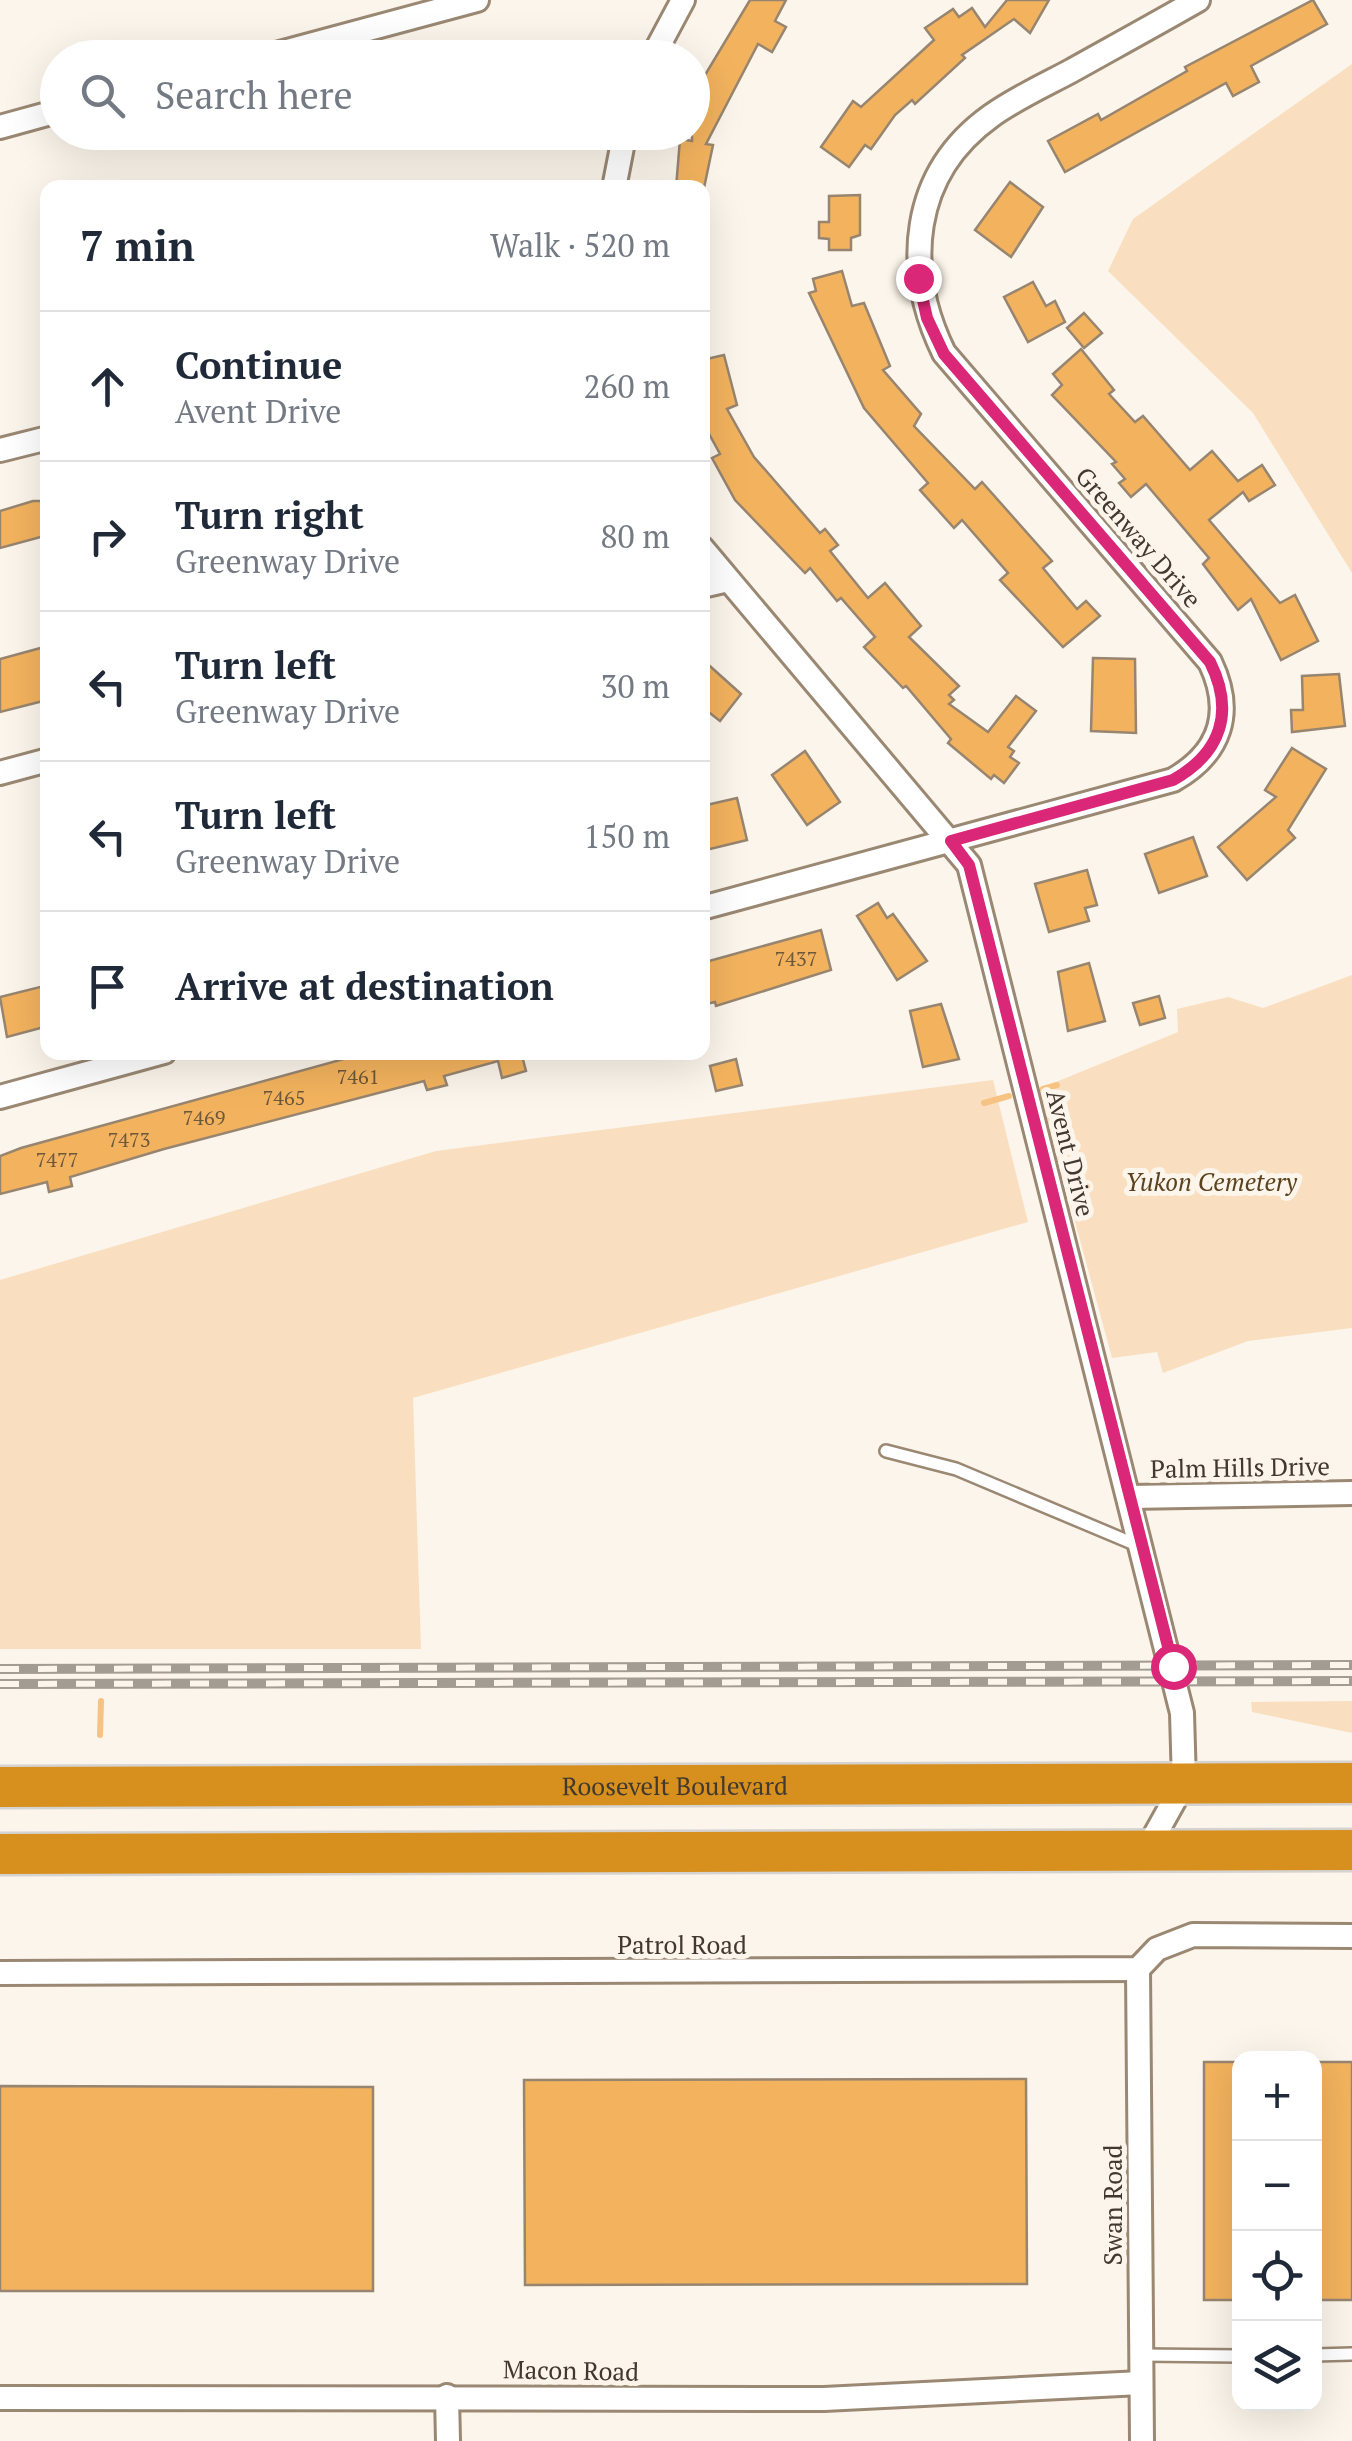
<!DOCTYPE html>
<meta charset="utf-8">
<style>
body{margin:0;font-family:"PT Serif",serif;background:#f2f2f3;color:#1f2937}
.controls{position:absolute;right:30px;bottom:30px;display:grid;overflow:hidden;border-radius:20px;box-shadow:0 10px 40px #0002}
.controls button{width:90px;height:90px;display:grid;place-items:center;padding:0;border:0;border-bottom:2px solid #e0e1e3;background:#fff;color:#1f2937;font:50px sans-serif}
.stop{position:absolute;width:30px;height:30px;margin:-22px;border:8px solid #db2777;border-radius:50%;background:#fff}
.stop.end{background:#db2777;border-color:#fff;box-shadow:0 2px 10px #0008}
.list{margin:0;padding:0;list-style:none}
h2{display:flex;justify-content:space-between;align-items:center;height:130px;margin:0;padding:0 40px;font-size:42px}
h2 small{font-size:32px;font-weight:400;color:#747a83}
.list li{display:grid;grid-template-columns:65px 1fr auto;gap:30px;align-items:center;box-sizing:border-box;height:150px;padding:0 40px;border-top:2px solid #e0e1e3}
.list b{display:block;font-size:38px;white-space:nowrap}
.list p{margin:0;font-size:32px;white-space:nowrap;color:#747a83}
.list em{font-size:32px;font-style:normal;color:#747a83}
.icon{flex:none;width:55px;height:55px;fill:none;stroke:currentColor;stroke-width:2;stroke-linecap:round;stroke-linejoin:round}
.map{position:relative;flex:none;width:1352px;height:2441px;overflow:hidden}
.search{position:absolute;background:#fff;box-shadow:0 10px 40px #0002;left:40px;top:40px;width:670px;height:110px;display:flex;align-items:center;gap:25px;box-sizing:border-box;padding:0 35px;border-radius:55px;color:#747a83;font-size:38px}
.panel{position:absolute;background:#fff;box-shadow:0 10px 40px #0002;left:40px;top:180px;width:670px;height:880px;border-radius:20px}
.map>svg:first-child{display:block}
</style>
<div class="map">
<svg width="1352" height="2441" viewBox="0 0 1352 2441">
<rect width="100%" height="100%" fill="#fcf5eb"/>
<g fill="#f9dfc0">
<path d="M1352,64V573L1253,413L1108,271L1133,219Z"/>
<path d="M1352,975V1328L1248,1341L1163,1373L1157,1352L1112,1358L1039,1089L1178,1032L1177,1009L1228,997L1263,1008Z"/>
<path d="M993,1080L1028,1222L413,1398L421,1649H0V1280L436,1151Z"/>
<path d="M1352,1701V1733L1252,1712L1251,1702Z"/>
</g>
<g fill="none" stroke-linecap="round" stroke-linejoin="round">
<g stroke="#f7c382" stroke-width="6">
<path d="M1043,1089L1057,1085"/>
<path d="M984,1103L1009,1096"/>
<path d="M100,1735L101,1701"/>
</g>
</g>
<g fill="#f3b35e" stroke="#978570" stroke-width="2.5">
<path d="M750,0H786L775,21L786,27L772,52L758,44L706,144L713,145L704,188H676L680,139L692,141V111L705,88L699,85Z"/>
<path d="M1007,0H1049L1030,33L1014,19L962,55L965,58L915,104L912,100L895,115L871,149L865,145L849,167L821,147L853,101L861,107L934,40L925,28L953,9L959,17L972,8L985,27Z"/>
<path d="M1313,0L1327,24L1251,66L1259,82L1233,96L1226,83L1065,172L1048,141L1098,114L1101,120L1187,71L1185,67Z"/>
<path d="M1010,182L1043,207L1011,257L975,230Z"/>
<path d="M860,195V235L851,238V250H829V239L819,238V222H829V196Z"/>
<path d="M842,271L852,306L864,303L890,366L883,370L921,414L914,426L975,489L982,482L1052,561L1043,568L1077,609L1086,601L1100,616L1063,647L1000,580L1008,573L962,520L954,528L920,490L928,483L864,408L809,293L816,291L813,279Z"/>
<path d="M1033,282L1046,306L1055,301L1065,322L1028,342L1004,297Z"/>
<path d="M1084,313L1102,333L1084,348L1067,328Z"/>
<path d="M1081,349L1114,390L1109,394L1135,422L1143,416L1190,470L1212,451L1238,481L1262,465L1275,485L1249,501L1243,492L1209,520L1280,603L1295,595L1318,641L1281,660L1251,599L1238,610L1203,564L1209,558L1146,484L1131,497L1119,483L1125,479L1112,464L1116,462L1052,395L1062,385L1053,374Z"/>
<path d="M724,355L737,405L727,409L754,457L820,533L825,529L838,545L830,551L868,598L885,583L921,626L909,637L959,686L949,695L954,700L949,704L988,732L1016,696L1036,711L1008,747L1014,751L1010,757L1019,763L1004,783L994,775L991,779L948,743L951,739L906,686L903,688L864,647L875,637L841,598L837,601L810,568L805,573L735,500L712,458L720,454L702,421V360Z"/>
<path d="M33,501H48V535L0,548V511Z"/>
<path d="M48,646V695L42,696L43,701L0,712V659Z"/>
<path d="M1093,658L1135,659L1136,733L1091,731Z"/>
<path d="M702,659L741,694L720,721L702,707Z"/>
<path d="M1339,674L1345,726L1292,732L1291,710H1303L1302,676Z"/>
<path d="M1292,748L1326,769L1288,830L1295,838L1247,880L1218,847L1276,797L1265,790Z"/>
<path d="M805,751L840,802L807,825L772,775Z"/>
<path d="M737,798L747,840L702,851V806Z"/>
<path d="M1193,837L1207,876L1159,893L1145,854Z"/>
<path d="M1087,870L1097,905L1085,908L1089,921L1049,932L1035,884Z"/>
<path d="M878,903L887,918L893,914L927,961L897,980L857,916Z"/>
<path d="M821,930L831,970L716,1006L715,1002L702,1005V963Z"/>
<path d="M1089,963L1105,1021L1068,1031L1058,972Z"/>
<path d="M48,985V1026L7,1037L0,997Z"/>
<path d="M1159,996L1165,1018L1140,1025L1133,1003Z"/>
<path d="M941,1004L959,1059L923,1067L910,1011Z"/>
<path d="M369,1052H521L526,1071L502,1078L498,1061L444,1076L447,1085L427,1090L424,1081L164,1149L70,1177L72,1186L49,1192L47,1182L0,1194V1156L21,1148Z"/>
<path d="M736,1059L742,1085L716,1091L710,1066Z"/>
<rect x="1204" y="2062" width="36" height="238"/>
<rect x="1314" y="2062" width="38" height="238"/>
<path d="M1026,2079L1027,2284L525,2285L524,2080Z"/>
<path d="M0,2086L373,2087V2291H0Z"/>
</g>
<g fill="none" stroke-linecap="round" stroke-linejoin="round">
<defs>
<g id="lane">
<path d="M886,1451L956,1469L1139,1546"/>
<path d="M1141,2355L1240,2356"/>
<path d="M1314,2355L1352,2354"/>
</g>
<g id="street">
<path d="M261,58L477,0"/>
<path d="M652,58L683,0"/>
<path d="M0,127L58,111"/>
<path d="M614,188L625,132"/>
<path d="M0,450L48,438"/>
<path d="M702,548L969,865L1182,1713L1184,1783L1146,1851"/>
<path d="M702,586L728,580"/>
<path d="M0,773L48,760"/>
<path d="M702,908L1173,780C1221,753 1234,712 1210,662L944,353C903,269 910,174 991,116C1016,98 1045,85 1071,71C1114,47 1156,24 1198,0"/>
<path d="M0,1097L164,1052"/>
<path d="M1130,1497L1352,1493"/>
<path d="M1138,1969L1142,2441"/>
<path d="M0,1973L1138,1969L1157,1949L1193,1935L1352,1936"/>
<path d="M447,2396L448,2441"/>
<path d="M0,2398L824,2399L1141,2383"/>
</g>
<g id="highway">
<path id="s1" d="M0,1787L1352,1783"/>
<path d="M0,1854L1352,1850"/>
</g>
</defs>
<use href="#lane" stroke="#9a8873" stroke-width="16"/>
<use href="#street" stroke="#9a8873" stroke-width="28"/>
<use href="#highway" stroke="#d5d3d1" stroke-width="45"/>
<use href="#lane" stroke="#fff" stroke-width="11"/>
<use href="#street" stroke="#fff" stroke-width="22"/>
<use href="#highway" stroke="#d7901e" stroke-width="40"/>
<defs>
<g id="rail">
<path d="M0,1669L1352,1665"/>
<path d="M0,1684L1352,1681"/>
</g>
</defs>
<use href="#rail" stroke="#a39c92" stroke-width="10"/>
<use href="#rail" stroke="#fcf5eb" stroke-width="6" stroke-dasharray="19" stroke-linecap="butt"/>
</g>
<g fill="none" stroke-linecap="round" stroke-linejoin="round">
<path stroke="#db2777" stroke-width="12" d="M918,278L927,318L944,354L1210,662C1235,712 1221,753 1173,780L951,841L969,865L1173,1666"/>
</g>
<g text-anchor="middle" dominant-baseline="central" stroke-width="10" stroke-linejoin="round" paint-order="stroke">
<g font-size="20" fill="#6e583c">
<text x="796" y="958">7437</text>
<text x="358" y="1076">7461</text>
<text x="284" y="1097">7465</text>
<text x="204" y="1117">7469</text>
<text x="129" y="1139">7473</text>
<text x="57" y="1159">7477</text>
</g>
<g font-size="25" fill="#413930" stroke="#fcf5eb">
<text transform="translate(1139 537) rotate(49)">Greenway Drive</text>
<text transform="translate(1071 1153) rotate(76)">Avent Drive</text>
<text transform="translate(1240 1467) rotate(-1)">Palm Hills Drive</text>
<text stroke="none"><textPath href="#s1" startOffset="675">Roosevelt Boulevard</textPath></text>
<text x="682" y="1944">Patrol Road</text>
<text transform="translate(1112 2205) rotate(-90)">Swan Road</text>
<text transform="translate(571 2370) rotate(1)">Macon Road</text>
</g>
<g font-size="25" font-style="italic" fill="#5c421e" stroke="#fcf5eb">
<text x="1211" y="1181">Yukon Cemetery</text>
</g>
</g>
</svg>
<div class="controls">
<button>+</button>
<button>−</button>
<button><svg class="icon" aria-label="locate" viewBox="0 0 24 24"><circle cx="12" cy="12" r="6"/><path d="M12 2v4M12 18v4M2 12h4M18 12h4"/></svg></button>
<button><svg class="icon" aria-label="layers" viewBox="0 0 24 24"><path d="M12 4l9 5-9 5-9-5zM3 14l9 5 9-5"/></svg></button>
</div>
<div class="stop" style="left:1173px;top:1666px"></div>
<div class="stop end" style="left:918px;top:278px"></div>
<div class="search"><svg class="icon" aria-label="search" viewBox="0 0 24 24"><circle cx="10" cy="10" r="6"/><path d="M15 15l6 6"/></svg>Search here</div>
<section class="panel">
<h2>7 min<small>Walk · 520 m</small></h2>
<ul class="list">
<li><svg class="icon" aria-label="ahead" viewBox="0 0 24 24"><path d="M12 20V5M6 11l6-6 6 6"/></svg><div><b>Continue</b><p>Avent Drive</p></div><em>260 m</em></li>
<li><svg class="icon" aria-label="right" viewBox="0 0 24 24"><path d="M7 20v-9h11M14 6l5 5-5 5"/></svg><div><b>Turn right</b><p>Greenway Drive</p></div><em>80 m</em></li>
<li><svg class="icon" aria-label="left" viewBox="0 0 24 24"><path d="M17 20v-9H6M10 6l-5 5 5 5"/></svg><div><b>Turn left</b><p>Greenway Drive</p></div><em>30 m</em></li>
<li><svg class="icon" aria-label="left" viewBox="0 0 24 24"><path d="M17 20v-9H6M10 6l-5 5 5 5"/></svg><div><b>Turn left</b><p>Greenway Drive</p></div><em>150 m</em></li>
<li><svg class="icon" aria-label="arrive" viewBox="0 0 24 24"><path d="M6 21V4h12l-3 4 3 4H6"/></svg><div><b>Arrive at destination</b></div></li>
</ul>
</section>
</div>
